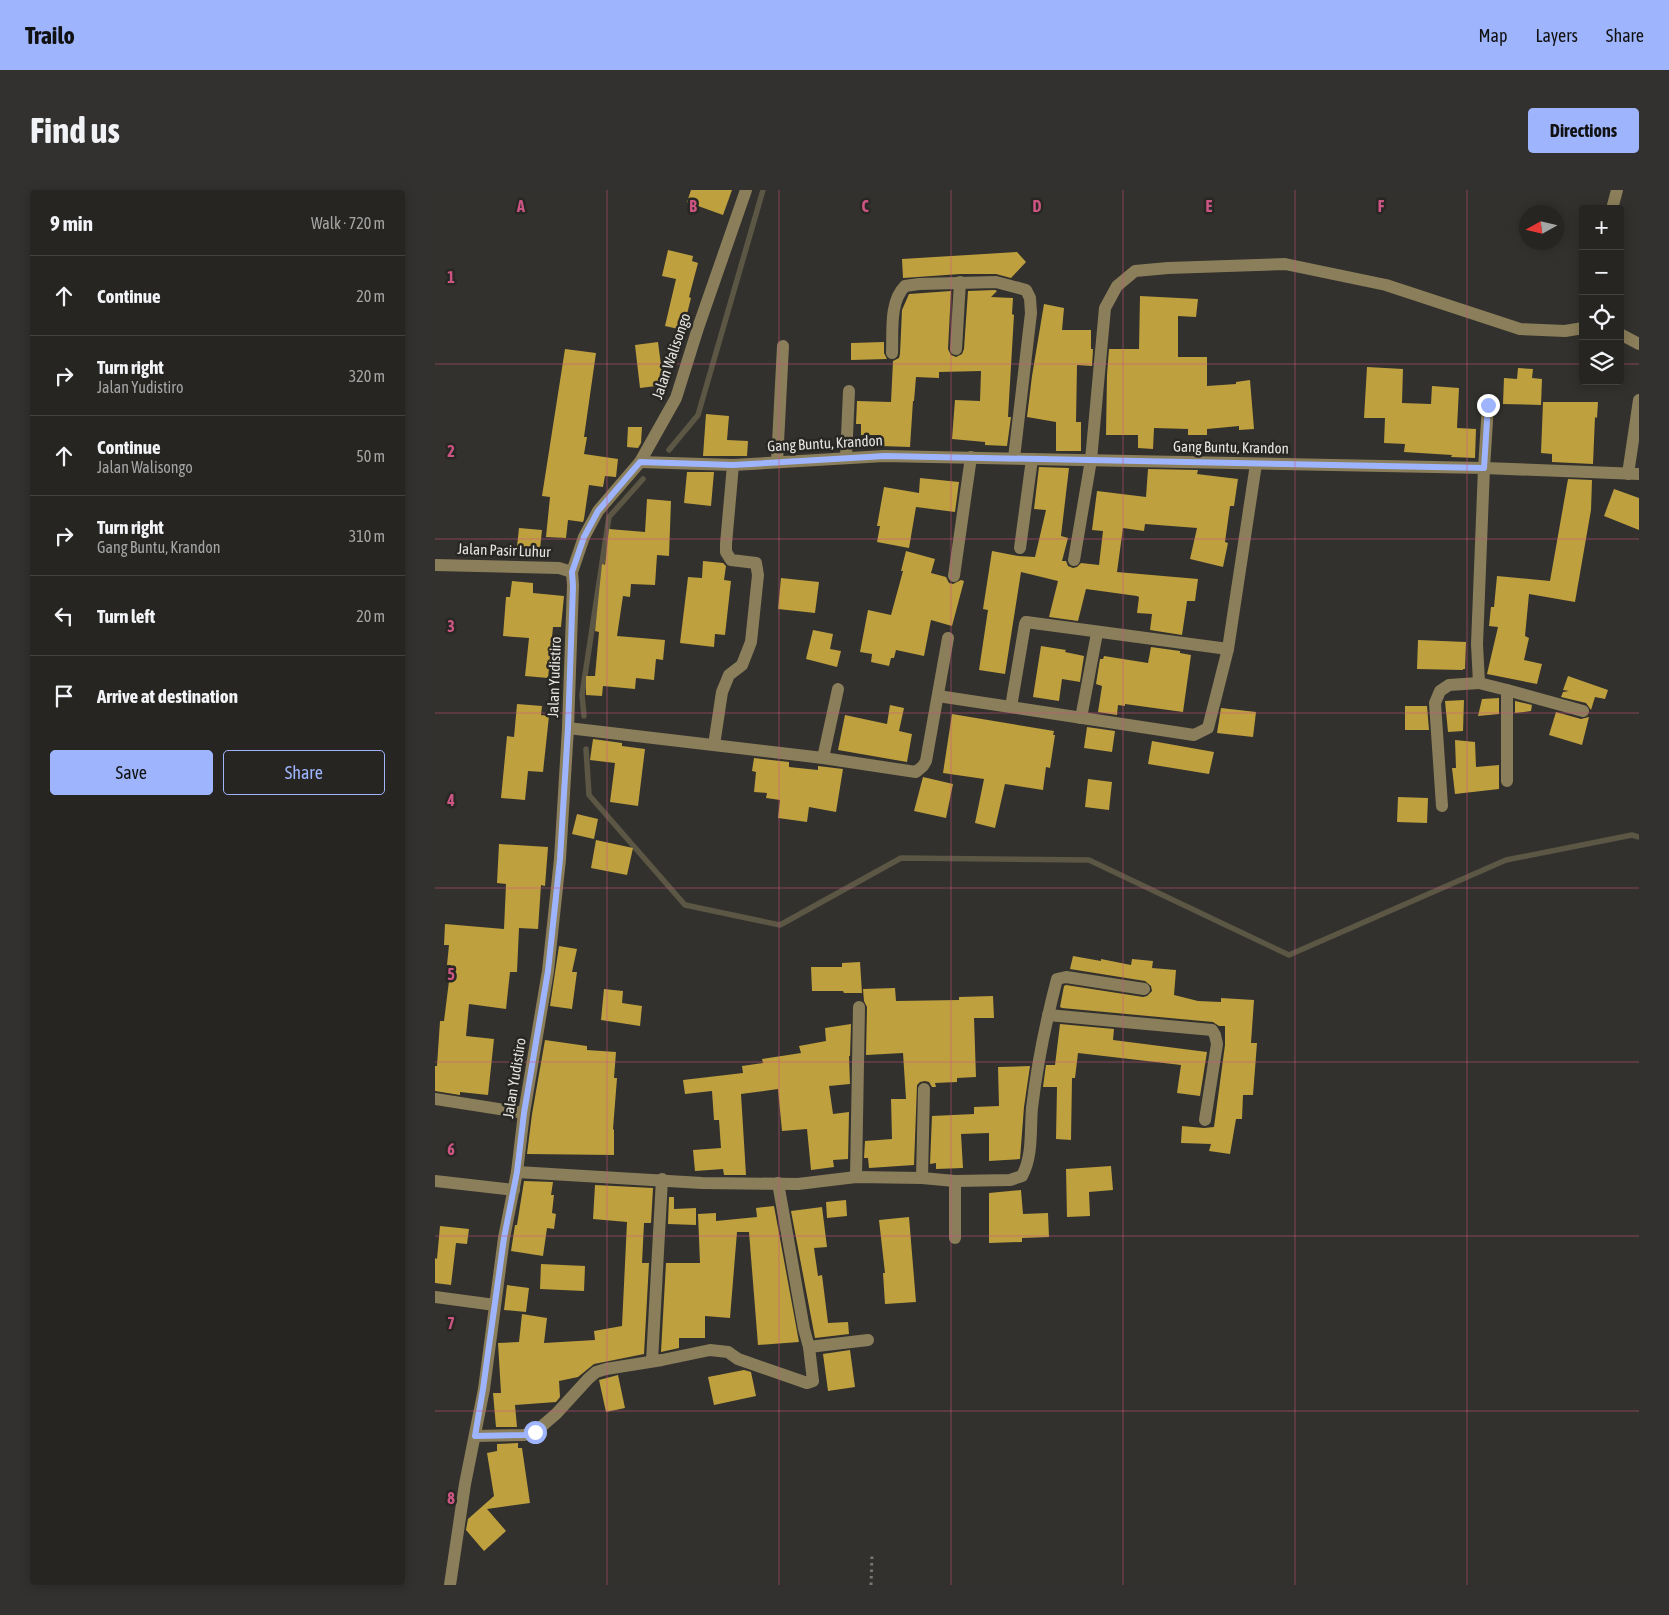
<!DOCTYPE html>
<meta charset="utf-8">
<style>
body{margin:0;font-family:"Asap Condensed",sans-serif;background:#32312f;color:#f1f3f6}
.controls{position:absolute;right:15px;top:15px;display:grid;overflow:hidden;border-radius:5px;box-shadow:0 2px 12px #0003}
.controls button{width:45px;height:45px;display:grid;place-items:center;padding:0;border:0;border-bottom:1px solid #424240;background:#262522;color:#f1f3f6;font:25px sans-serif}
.compass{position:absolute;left:1084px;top:15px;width:45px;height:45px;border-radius:50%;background:#262522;box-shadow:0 2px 12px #0003;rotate:262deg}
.stop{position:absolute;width:15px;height:15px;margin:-11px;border:4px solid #9eb4fd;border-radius:50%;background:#fff}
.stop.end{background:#9eb4fd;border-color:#fff;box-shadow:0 1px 5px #0008}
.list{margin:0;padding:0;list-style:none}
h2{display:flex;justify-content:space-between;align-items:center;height:65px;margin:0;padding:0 20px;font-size:21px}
h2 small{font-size:16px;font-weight:400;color:#a4a5a5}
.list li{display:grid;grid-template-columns:32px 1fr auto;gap:15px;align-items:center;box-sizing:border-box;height:80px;padding:0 20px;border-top:1px solid #424240}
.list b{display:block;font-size:19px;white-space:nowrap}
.list p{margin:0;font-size:16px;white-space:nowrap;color:#a4a5a5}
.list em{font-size:16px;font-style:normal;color:#a4a5a5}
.actions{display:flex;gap:10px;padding:15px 20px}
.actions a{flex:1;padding:11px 0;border:1px solid #9eb4fd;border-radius:5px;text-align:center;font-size:18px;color:#9eb4fd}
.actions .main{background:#9eb4fd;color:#111}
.icon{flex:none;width:28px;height:28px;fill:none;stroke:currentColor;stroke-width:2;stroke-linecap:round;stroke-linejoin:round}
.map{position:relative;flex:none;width:1204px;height:1395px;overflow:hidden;border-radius:5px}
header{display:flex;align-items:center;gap:30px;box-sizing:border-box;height:70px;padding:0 25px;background:#9eb4fd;color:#111}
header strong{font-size:24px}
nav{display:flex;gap:28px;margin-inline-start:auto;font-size:18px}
.intro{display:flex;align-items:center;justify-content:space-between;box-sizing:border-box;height:120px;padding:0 30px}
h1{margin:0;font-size:35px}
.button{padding:12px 22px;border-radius:5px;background:#9eb4fd;color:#111;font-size:18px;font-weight:700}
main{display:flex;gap:30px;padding:0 30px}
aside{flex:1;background:#262522;border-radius:5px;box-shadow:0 2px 12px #0003}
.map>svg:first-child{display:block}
</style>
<header>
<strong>Trailo</strong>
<nav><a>Map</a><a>Layers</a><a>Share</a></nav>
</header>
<div class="intro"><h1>Find us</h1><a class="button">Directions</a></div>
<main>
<aside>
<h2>9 min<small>Walk · 720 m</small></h2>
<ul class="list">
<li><svg class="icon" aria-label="ahead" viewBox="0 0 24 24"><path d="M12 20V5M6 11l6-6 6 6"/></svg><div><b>Continue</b></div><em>20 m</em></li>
<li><svg class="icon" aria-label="right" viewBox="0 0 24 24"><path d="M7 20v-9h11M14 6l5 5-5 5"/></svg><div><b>Turn right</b><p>Jalan Yudistiro</p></div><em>320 m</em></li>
<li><svg class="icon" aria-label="ahead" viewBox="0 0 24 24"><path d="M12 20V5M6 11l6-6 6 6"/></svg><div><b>Continue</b><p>Jalan Walisongo</p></div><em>50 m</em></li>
<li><svg class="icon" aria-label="right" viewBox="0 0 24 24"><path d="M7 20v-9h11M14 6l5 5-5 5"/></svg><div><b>Turn right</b><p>Gang Buntu, Krandon</p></div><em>310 m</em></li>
<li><svg class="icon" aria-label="left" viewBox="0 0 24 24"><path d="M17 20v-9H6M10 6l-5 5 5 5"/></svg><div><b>Turn left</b></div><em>20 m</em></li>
<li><svg class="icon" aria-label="arrive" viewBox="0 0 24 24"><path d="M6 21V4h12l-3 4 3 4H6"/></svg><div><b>Arrive at destination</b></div></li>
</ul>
<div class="actions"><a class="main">Save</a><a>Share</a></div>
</aside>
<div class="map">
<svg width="1204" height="1395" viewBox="0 0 1204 1395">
<rect width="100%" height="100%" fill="#32312d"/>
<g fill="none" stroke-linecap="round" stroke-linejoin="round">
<g stroke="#5c5644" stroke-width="5.5">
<path d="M234,260L263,225L328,0"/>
<path d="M149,526L147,505L174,327L208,289"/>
<path d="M151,559L154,605L250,715L345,735L466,668L654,670L854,765L1071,670L1197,645L1204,647"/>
</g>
</g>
<g fill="#bfa03f">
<path d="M256,0H297L288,25L252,12Z"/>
<path d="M233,60L258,66L257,71L263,73L254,107L256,108L248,140L230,136L241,89L227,86Z"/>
<path d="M582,62L591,72L576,88L561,84H525L468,88L467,69Z"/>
<path d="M560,100L562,101L556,107L578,108L577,124L579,125L573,227H576L572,256L550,255V252L517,249L520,210L545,211L546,181L504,182V188L481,187L479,211H478L475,257L446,256V245H426V234H421L422,211L456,212L458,171L464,168L465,164L467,120L474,104L516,101L513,159L516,165L521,167L527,164L529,159L533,101Z"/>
<path d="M705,106L763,109L761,127L743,126V167H772V196L801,194V192L815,190L819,239L804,240V236L772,239V245H753V239L719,238L718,259L703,258V245H671L672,185L674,159H704Z"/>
<path d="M609,114L629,118L627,140H656V159H658L657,176L642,175L641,232H646V261H621V232L592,227L597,186Z"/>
<path d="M223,152L228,191L221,192V196L205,198L200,155Z"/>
<path d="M449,152V163L452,169L416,170V153Z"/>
<path d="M130,159L161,163L149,247H152L149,264L183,269L181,287L170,286L168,297L154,295L149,329L148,332L133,330L131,348L111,347L115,307L107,306Z"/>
<path d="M932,177L968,179L967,213L996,214L997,196L1024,198L1022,238L1041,239L1040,268L1016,267L1017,265L969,262L970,254L949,253L950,228H929Z"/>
<path d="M1083,178L1098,179L1097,188L1107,189L1106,215L1068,214L1069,188L1082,189Z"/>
<path d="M1108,212H1163L1162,228L1160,227L1158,274L1117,272V264L1106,263Z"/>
<path d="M271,224L294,226L292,250L313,251L312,266H268Z"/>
<path d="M193,237H207L206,253L203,258L192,257Z"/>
<path d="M604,277L634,278L626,346L633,348L627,371H631L633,376L638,378L642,377L646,373L664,375L668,341L657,340L662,301L711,307L713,279L763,280L762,284L803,289L799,316H795L790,352L793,353L788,377L755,369L762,338L710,334L709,341L688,338L682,382L763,389L760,411H752L747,445L715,440L717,424L702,423L704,407L702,406L651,399L643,431L614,427L623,391L586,382L570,484L544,480L553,420L548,419L557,361L583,366L600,367L611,320L599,319Z"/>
<path d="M252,282H279L276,316L249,313Z"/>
<path d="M485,288L524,292L520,322L481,317L474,358L442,352L445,336H442L449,297L484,303Z"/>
<path d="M1133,289L1157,290L1156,320L1140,412L1094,404L1090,446L1094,448L1089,470L1107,474L1102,494L1052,484L1063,437L1054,436L1056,417H1059L1062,386L1115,391Z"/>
<path d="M1179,299L1204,308V340L1169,326Z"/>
<path d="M212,309L236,311L234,366L222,365L220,395L196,394L195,407L188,406L182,446L230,450L228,470L221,469L219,490L201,488L200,499L168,496L167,506L151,505V486H160L164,442L160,441L167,374L170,375L174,339L210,342Z"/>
<path d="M84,338L107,340L105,359L82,357Z"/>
<path d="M471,361L500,369L496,383L511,387L514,393L518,394L526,390L529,391L517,436L496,430L489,466L461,460L459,468H456L454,476L436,472L437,464L425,462L433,420L456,425L468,381H466Z"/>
<path d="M268,371L288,373L291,376L289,390L296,391L290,445L280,444L279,457L245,453L253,387L267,388Z"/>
<path d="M346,388L384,392L380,423L343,419Z"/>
<path d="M77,391L98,393V403L129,406L126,437H118L113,488L90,486L94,448L68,446L71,407H75Z"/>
<path d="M378,440L398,444L395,459L406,461L402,477L371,469Z"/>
<path d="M983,450L1031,452L1030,479H1028V480L982,479Z"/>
<path d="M606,456L631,460L630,462L649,466L645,492L627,489L624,511L598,507Z"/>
<path d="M716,457L745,461V463L756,465L748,522L690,514V516L683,515L682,525L663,522L667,496L661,494L665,469H668L669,466L713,473Z"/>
<path d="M1133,486L1173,500L1170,509L1160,507L1156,520L1151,513L1126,507L1128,502L1134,501L1128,500Z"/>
<path d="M1064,508V524L1043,526L1047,509Z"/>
<path d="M1029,510L1028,541L1013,542L1010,511Z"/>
<path d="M1080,511L1097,515L1096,521L1080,523Z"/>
<path d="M82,514L107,516L106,525L114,526L108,582L93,581L90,610L66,608L72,546L79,547Z"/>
<path d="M455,515L469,518L464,541L477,544L472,572L403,560L410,525L452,534Z"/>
<path d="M970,516H992L994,540H970Z"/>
<path d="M786,518L821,522L818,547L782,543Z"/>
<path d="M1121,522L1146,529L1154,527L1147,555L1114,545Z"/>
<path d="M517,524L619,541L618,545H620L615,578L611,577L608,600L570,594L560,638L540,633L549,589L508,583Z"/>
<path d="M652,537L680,541L677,562L649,558Z"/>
<path d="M158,549L187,553V556L210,559L203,616L175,612L180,573L155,570Z"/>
<path d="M1020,550L1040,552L1041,577L1064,575V599L1020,604L1017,578H1021Z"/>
<path d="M717,551L779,562L774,584L713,574Z"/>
<path d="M319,568L354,572V577L383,580V576L408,579L401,622L374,617L372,632L343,628L345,610L331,608L332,603L319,602L321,582L317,581Z"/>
<path d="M488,587L518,594L511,628L479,621Z"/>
<path d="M653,589L677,592L674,620L650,617Z"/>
<path d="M963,607L993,608L992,633L962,632Z"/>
<path d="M142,624L163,629L159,649L137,644Z"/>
<path d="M161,650L198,658L192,685L156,678Z"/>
<path d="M64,654L113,657L110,696L106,695L103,739L84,738L82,782H75L71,819L34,814L31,846L59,849L53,905L25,902V905L0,901V876H2L5,831H9L16,775H12L14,755H9L10,734L69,739L71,694L62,693Z"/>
<path d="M124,756L142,759L137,782H142L137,819L115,816Z"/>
<path d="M638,766L666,771V769L696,775L697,769L718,771L717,778L741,780L739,805L763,811L786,812V808L819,810L816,853H822L818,905H808L807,929H801L795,964L774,961L776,954L746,953L747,936L769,938L779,937L790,855V836H784L778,832L627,818L625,817L629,796L631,795L708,807L712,806L717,801L716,796L710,791L635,779Z"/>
<path d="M425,772L427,803H409L408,801H377L376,777H407V773Z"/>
<path d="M460,798L461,811L524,810V807L558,806L559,828H539L541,887L522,888V892L500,893L501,897H497L494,892L490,891L485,892L482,895L479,975L434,978L433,968H429L430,951L457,949L456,909H471L468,863L431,865L432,817L429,811L428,799Z"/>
<path d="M169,799L188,801L187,813L207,816L205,836L166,830Z"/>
<path d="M416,834L415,866H414L415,894L394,896L398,924L414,922L413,969L398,970L399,977L376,980L372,939L347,941L343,899L306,904L311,985H289L288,979L260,981L258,960L286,958L284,930H279L277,901L250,904L248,890L308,883L307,876L328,873L327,869L366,863L364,856L391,851L390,838Z"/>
<path d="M625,834L679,839L678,850L772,862L765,906L742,903L746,875L643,863L640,888H637L636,950L621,949L622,897H608L611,875H620Z"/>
<path d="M110,850L152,856V860L181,862L179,888H182L178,939L179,940V965L92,964L97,924Z"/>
<path d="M595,876L589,917L585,969L554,971V943L526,944L528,978L501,979V973L495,974L497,926L539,924V917L564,916L563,877Z"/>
<path d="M676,976L678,1000L654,1002L655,1026L632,1027L631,979Z"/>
<path d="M89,991L118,992L116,1005H119L117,1023L121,1024L119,1039L112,1038L108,1066L76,1061L80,1035H82Z"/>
<path d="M160,995L218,998L216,1033H209L207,1073H214L209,1164L159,1174L143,1187L124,1191L125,1207L121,1212L80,1215L82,1237H61L58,1203H66L63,1153L84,1152L87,1124L112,1128L109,1153L160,1150L159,1141L187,1136L192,1032L158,1029Z"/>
<path d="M586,1000L588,1024L613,1023L614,1047L587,1048V1052L554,1053V1003Z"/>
<path d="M234,1007H239V1019L261,1018V1035L233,1034Z"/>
<path d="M411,1010L412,1026L392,1028L391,1012Z"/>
<path d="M339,1016L364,1152L323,1155L314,1042H302L295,1128L270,1126V1148H244V1158L226,1162L231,1073H265L263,1024L281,1023V1031L322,1027L321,1018Z"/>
<path d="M387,1017L392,1057L379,1058L383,1086L387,1085L393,1133L413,1132L414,1144L380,1148L356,1021Z"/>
<path d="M474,1027L481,1112L450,1114L448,1083H450L444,1030Z"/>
<path d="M5,1036L34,1039L32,1054L21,1053L16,1095L0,1093V1068L2,1069Z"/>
<path d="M106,1074L150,1076L149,1101L105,1099Z"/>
<path d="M72,1095L94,1098L91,1122L69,1120Z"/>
<path d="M415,1160L420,1197L393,1201L388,1164Z"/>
<path d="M309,1180L316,1182L321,1206L279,1215L273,1187Z"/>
<path d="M183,1185L190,1218L171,1222L164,1190Z"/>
<path d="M83,1253V1258H87L95,1313L52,1319L71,1341L49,1361L31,1340L33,1329L59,1306L52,1263L62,1261V1254Z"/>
</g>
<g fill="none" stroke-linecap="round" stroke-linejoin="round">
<path stroke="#787774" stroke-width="3" stroke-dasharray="2.5 4" stroke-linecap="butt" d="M436,1395L437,1364"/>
<g stroke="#8b7e5a" stroke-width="12">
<path d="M1177,19L1182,0"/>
<path d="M1185,144L1204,154"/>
<path d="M521,159L525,92"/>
<path d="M457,163C458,142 454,112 470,96L484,94L561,92L591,100L595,108L596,123L579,268"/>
<path d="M1053,215L1049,278L1204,284"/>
<path d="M411,268L414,201"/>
<path d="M205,272L298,275L449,266L1049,278L1042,454L1044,493L1072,500V591"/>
<path d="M342,272L348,156"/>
<path d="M1193,284L1204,210"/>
<path d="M585,358L597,269"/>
<path d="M639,370L656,270L670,118L682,96L700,81L733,78L850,74L951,95L1085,139L1130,141L1148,138"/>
<path d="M0,375L124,378L137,382"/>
<path d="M519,386L536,267"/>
<path d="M1072,500L1148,521"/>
<path d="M503,506L759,545L773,538L793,459L821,274"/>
<path d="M576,517L590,434L591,432L793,459"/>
<path d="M646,528L662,443"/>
<path d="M133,538L388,568L481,582L488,576L491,571L513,448"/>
<path d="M279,555L287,502L294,485L307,475L316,452L323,385L321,373L296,370L291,362V354L298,275"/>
<path d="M388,568L403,499"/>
<path d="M1007,616L1000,513L1005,501L1014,495L1044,493"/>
<path d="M613,825L777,840L780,845L782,854L770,930"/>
<path d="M0,909L89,923"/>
<path d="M82,982L267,993L363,994L421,987L487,988L520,991L575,990L587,986C598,966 595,941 597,918C602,875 611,831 622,789L631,787L709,799"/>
<path d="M421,987L424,817"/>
<path d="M487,988L489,899"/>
<path d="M0,991L79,1000"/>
<path d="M520,1048V991"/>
<path d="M0,1107L60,1115"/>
<path d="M374,1157L433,1150"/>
<path d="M217,1171L227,989"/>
<path d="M40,1246L89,1245L100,1242L121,1224L153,1189L161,1182L171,1179L227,1170L275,1160L293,1162L303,1169L372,1193L378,1191L374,1157L369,1139L343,993"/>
<path d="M15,1395L30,1294L49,1199L69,1048L82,982L89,923L113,781L125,669L133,538L138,395L137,382L149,347L163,321L205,272L241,208L263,138L311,0"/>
</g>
</g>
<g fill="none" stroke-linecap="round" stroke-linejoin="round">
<path stroke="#9eb4fd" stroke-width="6" d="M100,1242L89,1245L40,1246L48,1199L69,1048L82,982L89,923L113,781L125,669L133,538L138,396L137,382L149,347L163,321L205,272L298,275L450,266L1049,278L1053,215"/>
</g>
<path fill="none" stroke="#cc5583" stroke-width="1" stroke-opacity="0.55" d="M172,0V1395M344,0V1395M516,0V1395M688,0V1395M860,0V1395M1032,0V1395M0,174H1148M1185,174H1204M0,349H1204M0,523H1204M0,698H1204M0,872H1204M0,1046H1204M0,1221H1204"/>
<g text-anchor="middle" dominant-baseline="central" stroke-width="5" stroke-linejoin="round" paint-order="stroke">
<g font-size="15" fill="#e5e4e1" stroke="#282723">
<text transform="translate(236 166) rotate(-71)">Jalan Walisongo</text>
<text transform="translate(390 253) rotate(-3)">Gang Buntu, Krandon</text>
<text transform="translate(796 257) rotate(1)">Gang Buntu, Krandon</text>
<text transform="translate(69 360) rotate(2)">Jalan Pasir Luhur</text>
<text transform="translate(119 487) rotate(-88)">Jalan Yudistiro</text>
<text transform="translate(79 888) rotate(-81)">Jalan Yudistiro</text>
</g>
</g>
<g font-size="16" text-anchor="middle" font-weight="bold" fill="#cc5583" stroke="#282723" stroke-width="5" stroke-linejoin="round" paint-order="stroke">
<text x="86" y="22">A</text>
<text x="258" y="22">B</text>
<text x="430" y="22">C</text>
<text x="602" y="22">D</text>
<text x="774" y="22">E</text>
<text x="946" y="22">F</text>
<text x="16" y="93">1</text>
<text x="16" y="267">2</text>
<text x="16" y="442">3</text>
<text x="16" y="616">4</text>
<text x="16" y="790">5</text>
<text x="16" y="965">6</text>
<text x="16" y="1139">7</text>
<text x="16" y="1314">8</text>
</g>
</svg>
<div class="controls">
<button>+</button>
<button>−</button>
<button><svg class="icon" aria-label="locate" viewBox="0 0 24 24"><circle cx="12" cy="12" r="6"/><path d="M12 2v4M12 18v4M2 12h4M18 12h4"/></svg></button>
<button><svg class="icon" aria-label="layers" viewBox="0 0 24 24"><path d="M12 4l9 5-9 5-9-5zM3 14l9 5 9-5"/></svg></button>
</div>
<svg class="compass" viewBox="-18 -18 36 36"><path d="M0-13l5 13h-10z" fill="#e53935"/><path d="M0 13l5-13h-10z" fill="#a4a5a5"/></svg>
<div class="stop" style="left:100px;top:1242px"></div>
<div class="stop end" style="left:1053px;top:215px"></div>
</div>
</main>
